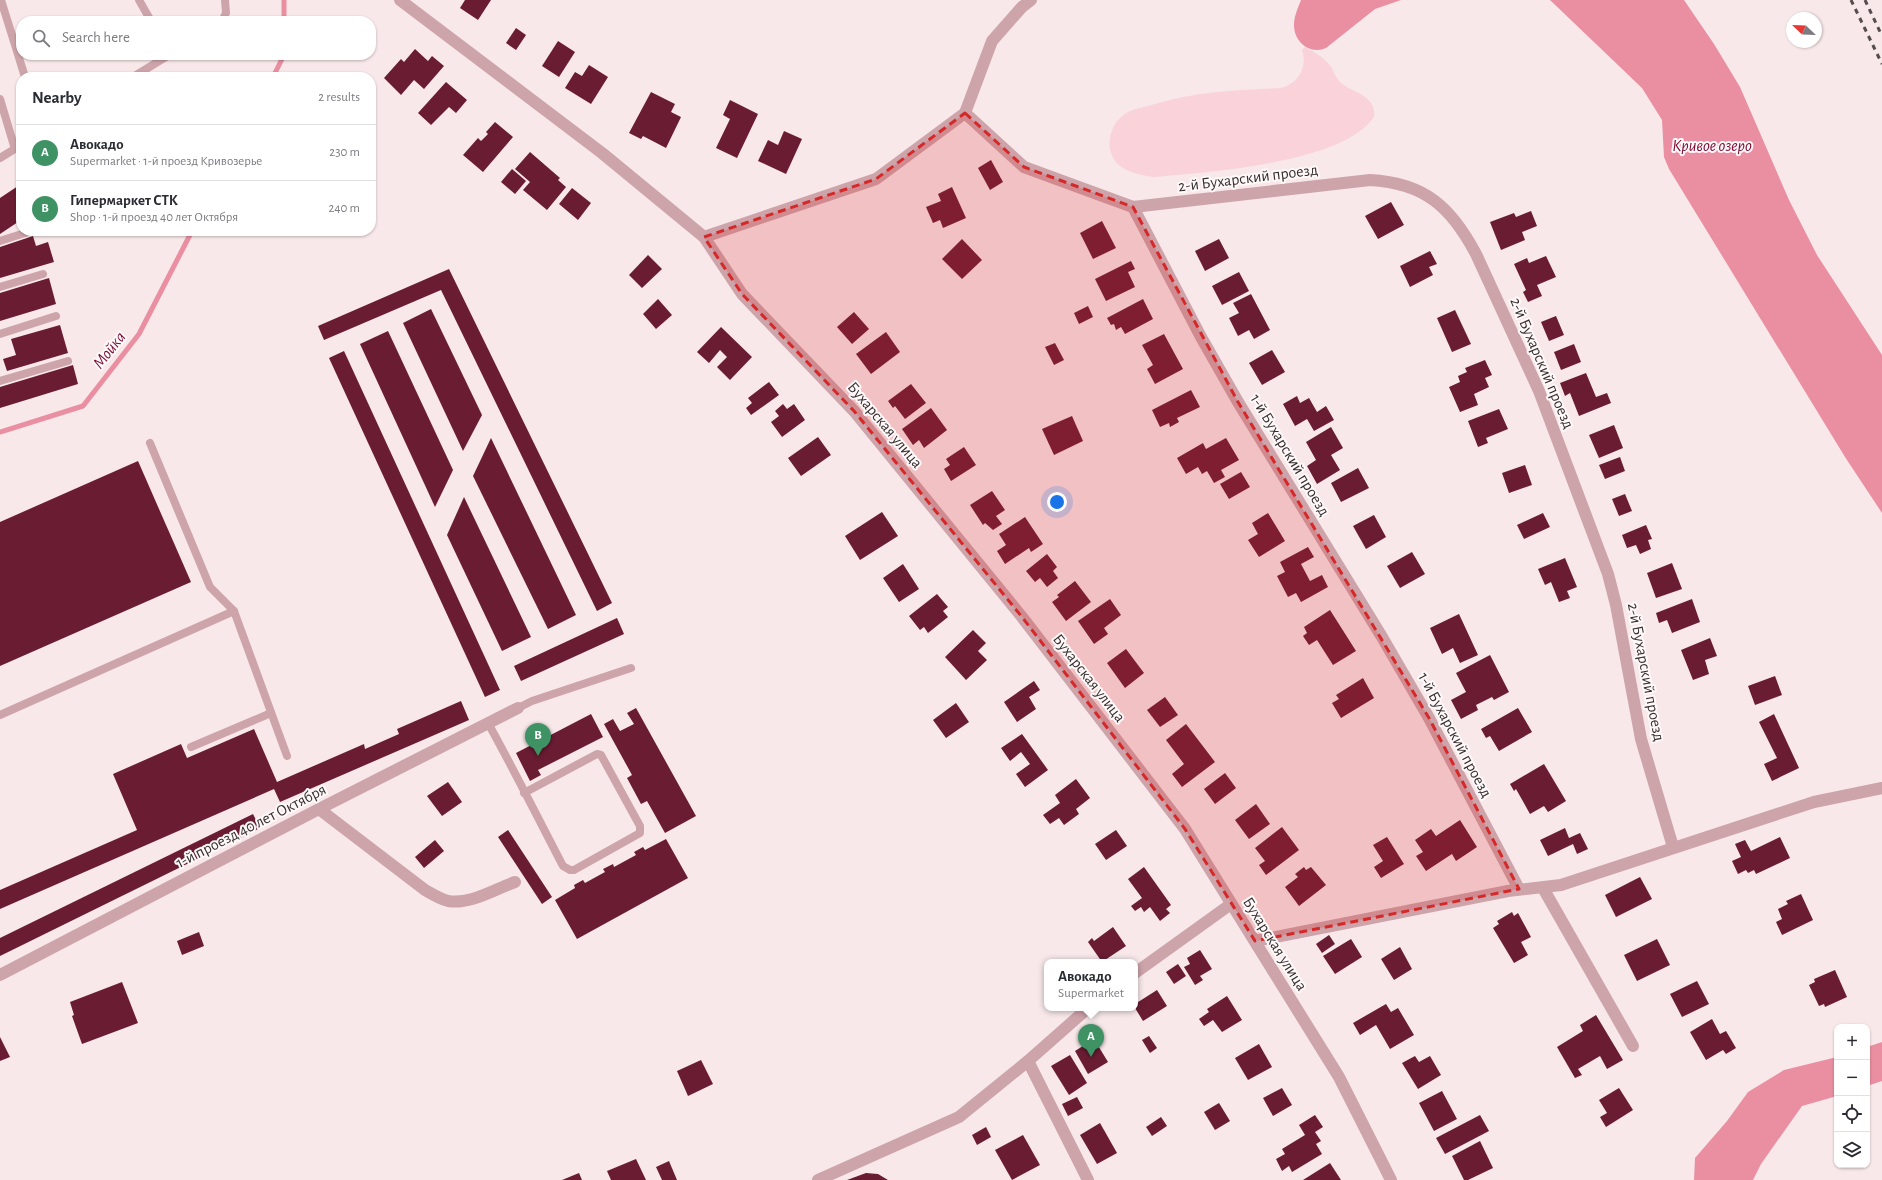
<!DOCTYPE html>
<meta charset="utf-8">
<style>
body{margin:0;font-family:"Alegreya Sans",sans-serif;background:#f2f2f3;color:#2b2b33}
.controls{position:absolute;right:12px;bottom:12px;display:grid;overflow:hidden;border-radius:8px;box-shadow:0 1px 3px #0004}
.controls button{width:36px;height:36px;display:grid;place-items:center;padding:0;border:0;border-bottom:1px solid #e1e1e2;background:#fff;color:#2b2b33;font:20px sans-serif}
.compass{position:absolute;left:1786px;top:12px;width:36px;height:36px;border-radius:50%;background:#fff;box-shadow:0 1px 3px #0004;rotate:293deg}
.you{position:absolute;left:1057px;top:502px;width:14px;height:14px;margin:-10px;border:3px solid #fff;border-radius:50%;background:#1a73e8;box-shadow:0 0 0 6px #1a73e833}
.badge{display:grid;place-items:center;width:26px;height:26px;border-radius:50%;background:#3e9264;color:#fff;font-size:13px;font-weight:700}
.pin{position:absolute;translate:-50% -33px;filter:drop-shadow(0 1px 2px #0008)}
.pin::after{content:'';position:absolute;top:21px;width:14px;height:12px;background:inherit;clip-path:polygon(0 0,100% 0,50% 100%)}
.popup{position:absolute;left:1044px;top:959px;width:94px;height:52px;box-sizing:border-box;display:grid;place-content:center;border-radius:8px;background:#fff;filter:drop-shadow(0 1px 3px #0005);font-size:13px;white-space:nowrap;color:#7c7c81}
.popup b{font-size:15px;color:#2b2b33}
.popup::after{content:'';position:absolute;left:50%;top:100%;margin-left:-8px;border:8px solid transparent;border-top-color:#fff}
.list{margin:0;padding:0;list-style:none}
h2{display:flex;justify-content:space-between;align-items:center;height:52px;margin:0;padding:0 16px;font-size:17px}
h2 small{font-size:13px;font-weight:400;color:#7c7c81}
.list li{display:grid;grid-template-columns:26px 1fr auto;gap:12px;align-items:center;box-sizing:border-box;height:56px;padding:0 16px;border-top:1px solid #e1e1e2}
.list b{display:block;font-size:15px;white-space:nowrap}
.list p{margin:0;font-size:13px;white-space:nowrap;color:#7c7c81}
.list em{font-size:13px;font-style:normal;color:#7c7c81}
.icon{flex:none;width:22px;height:22px;fill:none;stroke:currentColor;stroke-width:2;stroke-linecap:round;stroke-linejoin:round}
.map{position:relative;flex:none;width:1882px;height:1180px;overflow:hidden}
.search{position:absolute;background:#fff;box-shadow:0 1px 3px #0004;left:16px;top:16px;width:360px;height:44px;display:flex;align-items:center;gap:10px;box-sizing:border-box;padding:0 14px;border-radius:16px;color:#7c7c81;font-size:15px}
.panel{position:absolute;background:#fff;box-shadow:0 1px 3px #0004;left:16px;top:72px;width:360px;height:164px;border-radius:16px}
.map>svg:first-child{display:block}
</style>
<div class="map">
<svg width="1882" height="1180" viewBox="0 0 1882 1180">
<rect width="100%" height="100%" fill="#f8e8ea"/>
<path fill="#f9d3d9" d="M1305,47C1315,52 1326,59 1332,68C1334,73 1336,78 1340,82C1352,93 1377,95 1374,117C1342,164 1206,172 1153,177C1136,174 1117,171 1111,153C1106,138 1114,119 1128,112C1136,108 1146,107 1155,104C1198,91 1236,90 1281,88C1298,84 1308,67 1302,50Z"/>
<g fill="#ea8fa1">
<path d="M1301,0H1401L1375,9L1326,48C1310,55 1294,42 1294,25C1294,16 1298,8 1301,0Z"/>
<path d="M1550,0H1684L1714,44L1740,87L1789,200L1817,255L1882,355V513L1845,457L1669,169L1664,157L1662,120L1642,88Z"/>
<path d="M1882,1042V1081L1867,1086V1047Z"/>
<path d="M1837,1057V1096L1802,1106L1761,1164L1753,1180H1694L1695,1158L1727,1121L1748,1092L1784,1070Z"/>
</g>
<g fill="none" stroke-linecap="round" stroke-linejoin="round">
<g stroke="#ea8fa1" stroke-width="5">
<path d="M284,0V21"/>
<path d="M273,77L284,55"/>
<path d="M0,432L83,406L139,334L192,231"/>
</g>
</g>
<g fill="#6a1c33">
<path d="M465,0H491L478,20L460,8Z"/>
<path d="M516,28L526,35L516,50L506,43Z"/>
<path d="M558,41L575,52L559,77L542,66Z"/>
<path d="M415,49L428,61L432,56L444,66L424,89L414,80L401,95L384,78L401,59L404,62Z"/>
<path d="M589,65L608,77L591,104L565,88L575,72L582,76Z"/>
<path d="M446,82L467,100L456,113L449,107L431,125L418,113Z"/>
<path d="M651,92L675,104L671,112L681,117L666,148L643,136L641,139L629,133Z"/>
<path d="M730,100L758,114L737,158L716,148L730,119L723,115Z"/>
<path d="M495,122L513,137L483,172L463,155L478,138L481,141L488,134L486,132Z"/>
<path d="M784,131L802,139L786,174L758,161L768,140L778,145Z"/>
<path d="M530,152L560,178L558,180L566,187L547,210L523,190L530,182L515,169Z"/>
<path d="M991,160L1003,182L990,190L978,168Z"/>
<path d="M512,169L526,181L515,194L501,182Z"/>
<path d="M21,184V220L0,234V198Z"/>
<path d="M952,187L966,218L943,228L940,220L933,223L926,207L941,201L938,194Z"/>
<path d="M572,188L591,203L578,220L559,204Z"/>
<path d="M1391,202L1404,225L1378,239L1365,216Z"/>
<path d="M1531,211L1537,226L1522,232L1525,240L1501,250L1490,222L1514,213L1516,217Z"/>
<path d="M1102,221L1116,248L1093,259L1080,233Z"/>
<path d="M33,236L36,246L48,242L54,262L0,278V247Z"/>
<path d="M962,239L982,260L962,279L942,259Z"/>
<path d="M1219,239L1229,258L1205,271L1195,251Z"/>
<path d="M1430,251L1437,264L1429,267L1433,275L1410,287L1400,266Z"/>
<path d="M648,255L662,269L642,288L629,275Z"/>
<path d="M1546,256L1556,277L1537,285L1542,296L1528,302L1523,292L1526,290L1514,264L1527,258L1529,263Z"/>
<path d="M1131,261L1135,269L1128,272L1135,287L1106,301L1095,279Z"/>
<path d="M449,269L612,603L597,611L441,290L324,340L318,326Z"/>
<path d="M1239,272L1249,291L1222,305L1212,286Z"/>
<path d="M49,278L56,304L0,321V293Z"/>
<path d="M1251,294L1270,330L1254,339L1249,330L1238,336L1229,318L1239,313L1233,303Z"/>
<path d="M658,299L672,315L656,329L643,314Z"/>
<path d="M1143,299L1153,319L1125,334L1121,327L1116,330L1114,324L1111,325L1107,318Z"/>
<path d="M1088,306L1093,317L1079,324L1074,313Z"/>
<path d="M431,309L482,415L463,451L403,323Z"/>
<path d="M1455,310L1471,344L1452,352L1437,318Z"/>
<path d="M854,312L869,329L852,344L837,327Z"/>
<path d="M1556,316L1564,335L1549,341L1541,322Z"/>
<path d="M60,325L68,353L7,371L3,359L16,355L11,339Z"/>
<path d="M721,327L752,357L730,380L717,367L727,357L720,350L709,363L697,352Z"/>
<path d="M388,331L453,470L435,507L360,344Z"/>
<path d="M886,332L900,352L871,374L856,354Z"/>
<path d="M1164,334L1183,369L1155,384L1147,369L1153,365L1142,345Z"/>
<path d="M1055,343L1064,360L1054,365L1045,347Z"/>
<path d="M1574,344L1581,362L1561,370L1554,352Z"/>
<path d="M1272,350L1285,372L1262,385L1249,363Z"/>
<path d="M344,351L500,690L485,697L329,358Z"/>
<path d="M1485,360L1492,375L1485,378L1489,387L1474,394L1478,405L1460,412L1449,387L1460,382L1458,376L1467,372L1465,368Z"/>
<path d="M73,365L78,384L0,408V387Z"/>
<path d="M1586,373L1596,397L1607,393L1611,403L1579,416L1570,393L1565,396L1560,383Z"/>
<path d="M769,382L779,395L751,415L746,408L752,403L748,398Z"/>
<path d="M911,384L926,403L905,419L895,406L893,408L888,401Z"/>
<path d="M1191,390L1200,407L1177,418L1179,422L1170,427L1169,423L1160,427L1152,410Z"/>
<path d="M1297,396L1300,403L1309,398L1317,412L1326,406L1334,420L1314,431L1307,419L1295,426L1283,404Z"/>
<path d="M783,404L787,409L794,404L805,420L782,437L771,422L779,416L775,411Z"/>
<path d="M931,408L947,430L924,448L919,440L913,445L902,429Z"/>
<path d="M1499,409L1508,429L1486,438L1488,443L1478,447L1468,421Z"/>
<path d="M1072,416L1083,441L1054,455L1042,429Z"/>
<path d="M1614,425L1623,448L1599,458L1589,435Z"/>
<path d="M1331,427L1343,448L1331,455L1340,470L1317,484L1307,466L1316,460L1306,442Z"/>
<path d="M818,437L831,455L801,476L788,458Z"/>
<path d="M491,438L576,615L548,629L473,476Z"/>
<path d="M1226,438L1239,460L1221,470L1225,477L1214,483L1207,471L1202,474L1198,467L1186,474L1177,458L1203,443L1206,449Z"/>
<path d="M964,447L976,465L951,481L944,469L950,465L946,459Z"/>
<path d="M1620,457L1625,471L1605,479L1599,465Z"/>
<path d="M138,461L191,582L0,666V522Z"/>
<path d="M1525,465L1532,485L1509,493L1502,473Z"/>
<path d="M1358,468L1369,488L1341,502L1331,483Z"/>
<path d="M1241,472L1250,487L1229,499L1220,484Z"/>
<path d="M992,491L1005,510L996,516L1002,524L993,530L985,523L983,525L970,505Z"/>
<path d="M1625,494L1632,511L1619,516L1612,499Z"/>
<path d="M464,497L531,637L502,651L447,535Z"/>
<path d="M882,512L898,536L860,560L845,536Z"/>
<path d="M1268,513L1285,541L1259,557L1248,540L1258,534L1252,523Z"/>
<path d="M1543,513L1550,527L1524,539L1517,525Z"/>
<path d="M1374,515L1386,537L1366,549L1353,526Z"/>
<path d="M1025,517L1043,544L1031,552L1029,548L1005,564L997,551L1006,545L999,534Z"/>
<path d="M1646,525L1652,539L1648,540L1651,549L1640,554L1636,545L1627,548L1622,535Z"/>
<path d="M1308,547L1314,557L1301,564L1310,581L1322,575L1328,587L1301,602L1296,593L1288,597L1277,576L1285,572L1280,562Z"/>
<path d="M1412,552L1425,574L1400,588L1387,566Z"/>
<path d="M1047,554L1057,567L1053,571L1058,578L1047,587L1040,578L1035,582L1026,571Z"/>
<path d="M1565,558L1577,587L1567,591L1570,598L1559,602L1551,582L1545,585L1538,569Z"/>
<path d="M1672,563L1682,589L1656,598L1647,573Z"/>
<path d="M903,564L919,589L899,602L883,578Z"/>
<path d="M1075,581L1091,602L1066,621L1052,602L1059,597L1057,595Z"/>
<path d="M937,594L948,607L943,611L948,617L928,633L924,627L920,630L909,616Z"/>
<path d="M1110,599L1121,615L1104,628L1108,634L1094,644L1078,621Z"/>
<path d="M1692,599L1700,622L1672,633L1667,620L1659,623L1656,613Z"/>
<path d="M1330,610L1356,651L1333,665L1317,640L1309,645L1303,636L1307,633L1304,627Z"/>
<path d="M1459,614L1478,655L1460,663L1453,648L1442,654L1430,628Z"/>
<path d="M617,618L624,634L521,681L514,666Z"/>
<path d="M973,630L986,643L978,651L987,660L966,680L945,657Z"/>
<path d="M1710,638L1717,656L1705,660L1709,674L1693,680L1681,650Z"/>
<path d="M1126,649L1144,673L1125,688L1107,663Z"/>
<path d="M1490,655L1509,692L1494,700L1492,697L1476,705L1478,710L1461,719L1451,700L1466,692L1456,673Z"/>
<path d="M1775,676L1782,695L1755,705L1748,686Z"/>
<path d="M1363,678L1374,698L1341,718L1332,703L1339,699L1336,695Z"/>
<path d="M1034,681L1040,690L1029,697L1036,709L1017,722L1004,702Z"/>
<path d="M1165,697L1178,715L1160,727L1147,710Z"/>
<path d="M461,701L469,720L280,802L274,789L0,909V890L137,830L113,774L181,744L187,758L254,729L277,782L364,744L365,749L399,734L397,729Z"/>
<path d="M956,703L969,722L946,738L933,720Z"/>
<path d="M636,708L696,816L665,833L647,801L641,804L627,778L632,775L604,724L613,719L620,731L634,724L627,713Z"/>
<path d="M1518,708L1532,732L1499,751L1490,736L1486,738L1481,729Z"/>
<path d="M591,714L603,737L538,770L541,775L530,781L516,753Z"/>
<path d="M1774,714L1799,768L1772,781L1764,764L1777,758L1759,722Z"/>
<path d="M1186,724L1215,762L1182,787L1172,774L1184,764L1166,740Z"/>
<path d="M1022,734L1048,770L1025,787L1016,774L1030,764L1021,752L1010,761L1001,748Z"/>
<path d="M1544,764L1566,801L1548,812L1544,806L1530,814L1516,789L1514,791L1510,784Z"/>
<path d="M1225,773L1236,788L1215,804L1204,789Z"/>
<path d="M1076,779L1090,798L1076,809L1079,814L1064,825L1059,818L1050,824L1043,815L1060,803L1055,795Z"/>
<path d="M448,782L462,802L442,816L427,796Z"/>
<path d="M1256,804L1270,824L1249,839L1235,820Z"/>
<path d="M253,814L260,828L0,956V938Z"/>
<path d="M1460,820L1477,847L1456,861L1452,854L1426,871L1416,856L1423,852L1415,840L1431,829L1436,836Z"/>
<path d="M1282,827L1299,850L1266,875L1259,865L1265,861L1255,848Z"/>
<path d="M1565,828L1569,838L1580,833L1588,849L1577,854L1573,844L1548,856L1540,840Z"/>
<path d="M508,830L552,897L542,904L498,837Z"/>
<path d="M1116,830L1127,846L1106,860L1095,844Z"/>
<path d="M1387,837L1404,864L1381,878L1374,867L1383,861L1373,845Z"/>
<path d="M1780,837L1790,858L1756,874L1754,870L1748,873L1746,870L1738,874L1732,861L1741,857L1735,844L1745,840L1751,851Z"/>
<path d="M666,839L688,878L577,939L555,900L575,888L574,885L583,880L585,883L605,872L603,869L613,864L614,867L636,855L634,852L643,847L645,850Z"/>
<path d="M435,840L444,851L424,868L415,857Z"/>
<path d="M1144,867L1171,905L1166,909L1170,913L1160,921L1150,907L1144,912L1141,907L1135,911L1131,906L1142,898L1128,879Z"/>
<path d="M1304,867L1306,870L1311,867L1326,885L1299,906L1285,887L1298,877L1295,874Z"/>
<path d="M1640,877L1652,899L1616,917L1605,895Z"/>
<path d="M1801,894L1813,920L1782,935L1776,922L1782,919L1778,909L1788,904L1786,901Z"/>
<path d="M1512,912L1514,916L1518,913L1531,937L1521,942L1528,955L1514,963L1493,928L1499,924L1497,921Z"/>
<path d="M1113,927L1126,946L1102,962L1088,942L1092,938L1094,941Z"/>
<path d="M199,932L204,946L182,955L177,941Z"/>
<path d="M1329,935L1335,944L1322,953L1316,944Z"/>
<path d="M1351,939L1362,957L1335,974L1323,956Z"/>
<path d="M1657,939L1670,965L1637,981L1624,955Z"/>
<path d="M1400,947L1412,969L1394,980L1381,959Z"/>
<path d="M1200,950L1212,969L1200,976L1203,980L1195,985L1184,967L1190,964L1187,958Z"/>
<path d="M1178,964L1186,976L1174,984L1166,972Z"/>
<path d="M1835,970L1847,997L1825,1007L1824,1004L1819,1006L1809,985L1815,982L1814,979Z"/>
<path d="M1697,981L1709,1004L1682,1017L1670,994Z"/>
<path d="M122,982L138,1023L82,1044L72,1016L74,1015L70,1002Z"/>
<path d="M1157,990L1167,1006L1143,1021L1135,1008V1004Z"/>
<path d="M1227,996L1242,1020L1222,1032L1213,1020L1204,1026L1199,1019L1209,1012L1207,1009Z"/>
<path d="M1386,1004L1391,1012L1398,1008L1414,1035L1390,1049L1376,1025L1360,1035L1353,1023Z"/>
<path d="M1596,1015L1623,1060L1607,1069L1600,1056L1578,1069L1582,1075L1575,1078L1557,1047L1583,1031L1580,1025Z"/>
<path d="M1712,1019L1720,1034L1726,1031L1736,1048L1726,1054L1723,1050L1706,1060L1690,1032Z"/>
<path d="M1149,1036L1157,1048L1150,1053L1142,1040Z"/>
<path d="M0,1037L10,1057L0,1061Z"/>
<path d="M1094,1039L1108,1062L1088,1074L1075,1051Z"/>
<path d="M1259,1044L1272,1067L1248,1080L1235,1058Z"/>
<path d="M1070,1055L1087,1083L1069,1095L1051,1066Z"/>
<path d="M1415,1056L1419,1062L1430,1056L1441,1075L1418,1089L1402,1063Z"/>
<path d="M701,1060L713,1084L688,1096L677,1071Z"/>
<path d="M1282,1088L1292,1105L1273,1116L1263,1098Z"/>
<path d="M1619,1088L1633,1110L1606,1127L1600,1117L1607,1113L1599,1100Z"/>
<path d="M1442,1091L1457,1119L1434,1131L1419,1103Z"/>
<path d="M1077,1097L1083,1108L1068,1116L1062,1104Z"/>
<path d="M1219,1103L1230,1121L1215,1130L1204,1112Z"/>
<path d="M1315,1115L1323,1127L1315,1132L1321,1141L1316,1144L1322,1154L1292,1172L1289,1166L1282,1171L1276,1159L1285,1154L1282,1149L1305,1135L1299,1125Z"/>
<path d="M1480,1115L1489,1131L1445,1154L1436,1138Z"/>
<path d="M1161,1117L1167,1126L1152,1136L1146,1127Z"/>
<path d="M1100,1123L1117,1153L1097,1164L1080,1135Z"/>
<path d="M986,1127L991,1137L977,1145L972,1135Z"/>
<path d="M1023,1135L1040,1165L1012,1180L995,1150Z"/>
<path d="M1480,1141L1493,1168L1468,1180H1464L1452,1156Z"/>
<path d="M636,1159L646,1180H611L607,1171Z"/>
<path d="M669,1161L677,1180H662L656,1167Z"/>
<path d="M1330,1163L1341,1180H1303Z"/>
<path d="M579,1173L582,1180H562Z"/>
<path d="M866,1173L878,1174L888,1180H847Z"/>
</g>
<g fill="none" stroke-linecap="round" stroke-linejoin="round">
<g stroke="#cea4ab" stroke-width="8">
<path d="M1,0L25,77"/>
<path d="M139,0L151,21"/>
<path d="M222,21L226,13L225,0"/>
<path d="M133,77L169,55"/>
<path d="M0,99L15,149"/>
<path d="M0,158L21,145"/>
<path d="M0,241L31,231"/>
<path d="M0,287L43,274"/>
<path d="M0,334L56,316"/>
<path d="M0,381L68,361"/>
<path d="M150,443L210,587L234,611"/>
<path d="M518,708L532,701L631,668"/>
<path d="M0,715L234,611L287,756"/>
<path d="M488,723C514,770 538,818 563,866L570,870H574L640,833V826L601,755L597,754L524,793"/>
<path d="M191,747L271,713"/>
</g>
<g stroke="#cea4ab" stroke-width="12">
<path d="M400,0L602,153L704,237L742,294L854,411L1022,617L1185,829L1339,1077L1391,1180"/>
<path d="M965,113L1024,167L1133,207L1201,337L1238,402L1382,637L1429,718L1519,889"/>
<path d="M1133,207L1370,180C1425,183 1451,207 1476,254L1539,391L1608,574L1616,605L1641,739L1673,847"/>
<path d="M704,237L876,179L965,113L992,41L1022,7L1031,0"/>
<path d="M319,809L425,890C432,894 440,899 448,901C470,905 495,889 515,882"/>
<path d="M1543,888L1633,1046"/>
<path d="M1255,941L1508,891L1561,885L1814,802L1882,788"/>
<path d="M1135,973L1231,904"/>
<path d="M0,975L319,809L518,708"/>
<path d="M1028,1061L1088,1180"/>
<path d="M818,1180L959,1117L1028,1061L1088,1008"/>
</g>
<g stroke="#544c4d" stroke-width="3" stroke-dasharray="5 5" stroke-linecap="butt">
<path d="M1851,0L1882,64"/>
<path d="M1865,0L1882,36"/>
</g>
</g>
<path fill="#d62828" fill-opacity="0.2" stroke="#d62828" stroke-width="3" stroke-dasharray="8 5" stroke-linejoin="round" d="M965,113L1024,167L1133,207L1238,402L1429,718L1519,889L1255,941L1185,829L1022,617L854,411L742,294L704,237L876,179Z"/>
<g text-anchor="middle" dominant-baseline="central" stroke-width="4" stroke-linejoin="round" paint-order="stroke">
<g font-size="16" fill="#332d2e" stroke="#fef8f9">
<text transform="translate(1248 178) rotate(-7)">2-й Бухарский проезд</text>
<text transform="translate(1542 363) rotate(67)">2-й Бухарский проезд</text>
<text transform="translate(885 425) rotate(50)">Бухарская улица</text>
<text transform="translate(1290 455) rotate(59)">1-й Бухарский проезд</text>
<text transform="translate(1646 672) rotate(79)">2-й Бухарский проезд</text>
<text transform="translate(1089 678) rotate(52)">Бухарская улица</text>
<text transform="translate(1455 735) rotate(62)">1-й Бухарский проезд</text>
<text transform="translate(251 826) rotate(-27)">1-й проезд 40 лет Октября</text>
<text transform="translate(1275 944) rotate(58)">Бухарская улица</text>
</g>
<g font-size="17" font-style="italic" fill="#7b0d35" stroke="#fef8f9">
<text x="1712" y="145">Кривое озеро</text>
<text transform="translate(109 350) rotate(-52)">Мойка</text>
</g>
</g>
</svg>
<div class="controls">
<button>+</button>
<button>−</button>
<button><svg class="icon" aria-label="locate" viewBox="0 0 24 24"><circle cx="12" cy="12" r="6"/><path d="M12 2v4M12 18v4M2 12h4M18 12h4"/></svg></button>
<button><svg class="icon" aria-label="layers" viewBox="0 0 24 24"><path d="M12 4l9 5-9 5-9-5zM3 14l9 5 9-5"/></svg></button>
</div>
<svg class="compass" viewBox="-18 -18 36 36"><path d="M0-13l5 13h-10z" fill="#e53935"/><path d="M0 13l5-13h-10z" fill="#7c7c81"/></svg>
<div class="you"></div>
<div class="pin badge" style="left:1091px;top:1057px">A</div>
<div class="popup"><b>Авокадо</b>Supermarket</div>
<div class="pin badge" style="left:538px;top:756px">B</div>
<div class="search"><svg class="icon" aria-label="search" viewBox="0 0 24 24"><circle cx="10" cy="10" r="6"/><path d="M15 15l6 6"/></svg>Search here</div>
<section class="panel">
<h2>Nearby<small>2 results</small></h2>
<ul class="list">
<li><span class="badge">A</span><div><b>Авокадо</b><p>Supermarket · 1-й проезд Кривозерье</p></div><em>230 m</em></li>
<li><span class="badge">B</span><div><b>Гипермаркет СТК</b><p>Shop · 1-й проезд 40 лет Октября</p></div><em>240 m</em></li>
</ul>
</section>
</div>
